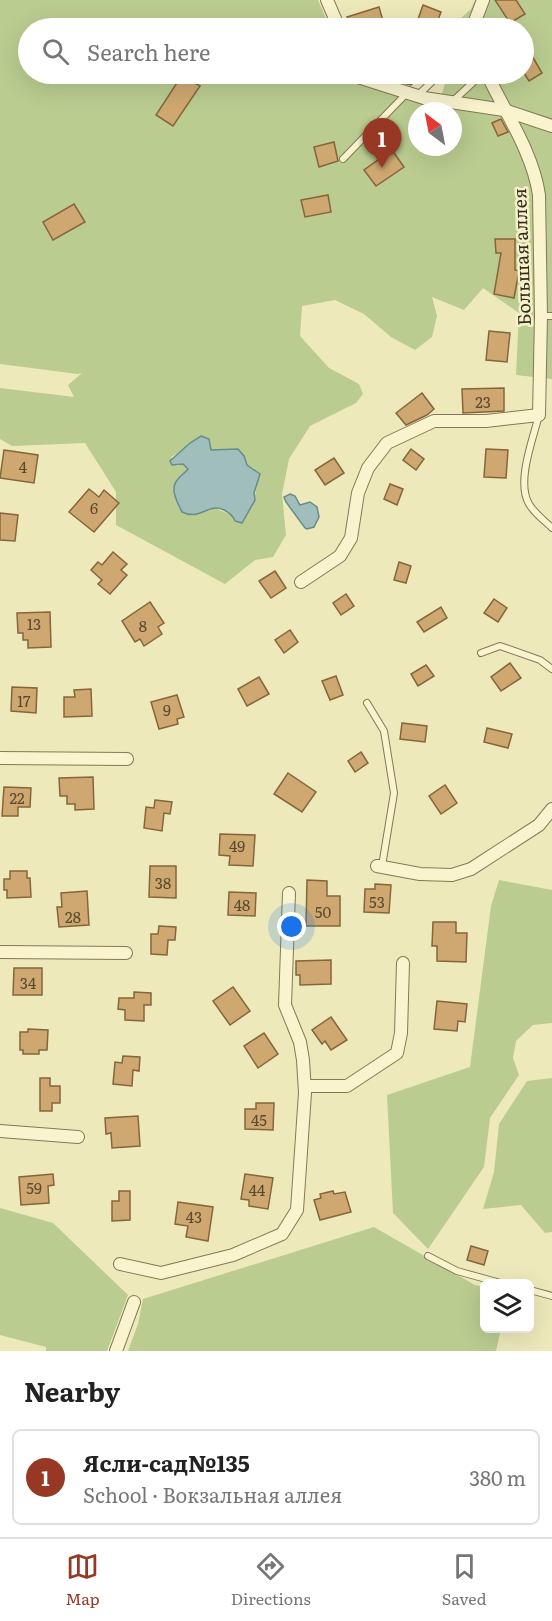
<!DOCTYPE html>
<meta charset="utf-8">
<style>
body{margin:0;font-family:Literata,serif;background:#f2f2f2;color:#222}
.controls{position:absolute;right:18px;bottom:18px;display:grid;overflow:hidden;border-radius:9px;box-shadow:0 6px 24px #0002}
.controls button{width:54px;height:54px;display:grid;place-items:center;padding:0;border:0;border-bottom:2px solid #e0e0e0;background:#fff;color:#222;font:30px sans-serif}
.compass{position:absolute;left:408px;top:102px;width:54px;height:54px;border-radius:50%;background:#fff;box-shadow:0 6px 24px #0002;rotate:328deg}
.you{position:absolute;left:292px;top:927px;width:21px;height:21px;margin:-15px;border:4px solid #fff;border-radius:50%;background:#1a73e8;box-shadow:0 0 0 9px #1a73e833}
.badge{display:grid;place-items:center;width:39px;height:39px;border-radius:50%;background:#963824;color:#fff;font-size:20px;font-weight:700}
.pin{position:absolute;translate:-50% -50px;filter:drop-shadow(0 2px 3px #0008)}
.pin::after{content:'';position:absolute;top:32px;width:21px;height:18px;background:inherit;clip-path:polygon(0 0,100% 0,50% 100%)}
.list{margin:0;padding:0;list-style:none}
h2{display:flex;justify-content:space-between;align-items:center;height:78px;margin:0;padding:0 24px;font-size:26px}
h2 small{font-size:20px;font-weight:400;color:#767676}
.list li{display:grid;grid-template-columns:39px 1fr auto;gap:18px;align-items:center;box-sizing:border-box;height:96px;margin:0 12px 12px;padding:0 12px;border:2px solid #e0e0e0;border-radius:9px}
.list b{display:block;font-size:22px;white-space:nowrap}
.list p{margin:0;font-size:20px;white-space:nowrap;color:#767676}
.list em{font-size:20px;font-style:normal;color:#767676}
.icon{flex:none;width:33px;height:33px;fill:none;stroke:currentColor;stroke-width:2;stroke-linecap:round;stroke-linejoin:round}
.map{position:relative;flex:none;width:552px;height:1351px;overflow:hidden}
.search{position:absolute;background:#fff;box-shadow:0 6px 24px #0002;left:18px;right:18px;top:18px;height:66px;display:flex;align-items:center;gap:15px;box-sizing:border-box;padding:0 21px;border-radius:33px;color:#767676;font-size:22px}
.sheet{height:186px;background:#fff}
nav{display:flex;justify-content:space-around;align-items:center;box-sizing:border-box;height:84px;border-top:2px solid #e0e0e0;background:#fff;font-size:16px;color:#767676}
nav a{display:grid;justify-items:center;gap:3px}
nav .on{color:#963824}
.map>svg:first-child{display:block}
</style>
<div class="map">
<svg width="552" height="1351" viewBox="0 0 552 1351">
<rect width="100%" height="100%" fill="#eee9bb"/>
<g fill="#bacc90" fill-rule="evenodd">
<path d="M0,0H318L330,28H28V74H350L354,82L438,105L445,84L444,74H524V28H450L471,9L475,0H552V379L516,375L519,313L483,288L464,310L432,297L437,316L432,337L415,350L391,337L364,314L335,300L302,306L300,336L329,368L359,384L363,394L356,403L310,426L289,459L282,494L286,535L273,557L255,560L225,584L116,525V492L85,443L12,446L0,439V388L74,397L68,385L82,373L78,374L0,364ZM417,111H453V147H417ZM190,442L210,443L211,450L245,461L247,465L254,468C260,486 255,503 244,517L233,516L215,508L209,511L182,512L174,494L180,477L189,469L183,464L177,466L171,457L183,450Z"/>
<path d="M499,880L552,890V1023L533,1025L516,1041L513,1058L519,1075L490,1118L484,1167L428,1249L393,1213L387,1095L470,1067L491,906Z"/>
<path d="M552,1078V1232L545,1233L521,1205L483,1209L494,1172L499,1124L527,1081Z"/>
<path d="M0,1208L53,1223L128,1295L107,1351H46V1347L0,1335Z"/>
<path d="M374,1227L475,1285L484,1287V1328L501,1329L496,1351H128L138,1324L143,1299Z"/>
</g>
<g fill="#a0bfbc" stroke="#678c8a" stroke-width="1.5">
<path d="M201,436L209,439L211,450L238,449L244,456L247,465L260,474L254,493L255,500L242,523L235,521C233,515 223,507 215,508C202,510 197,519 182,512C177,501 169,489 178,479C181,475 185,473 188,469L183,464L172,465L170,461L190,443Z"/>
<path d="M290,494L295,496L300,505L310,502L317,507L319,517L314,527L307,529L305,528L286,502L284,497Z"/>
</g>
<g fill="#cea870" stroke="#85663a" stroke-width="1.5">
<path d="M495,0H516L525,14L510,23Z"/>
<path d="M423,5L441,12L435,28L417,22Z"/>
<path d="M379,7L385,28H351L347,17Z"/>
<path d="M524,42L542,73L529,81L524,73Z"/>
<path d="M392,74H423L411,85L400,82Z"/>
<path d="M182,75L200,86L173,126L156,115Z"/>
<path d="M501,119L508,132L498,136L492,123Z"/>
<path d="M334,142L338,161L319,167L314,147Z"/>
<path d="M392,150L404,167L376,186L364,170Z"/>
<path d="M328,195L331,212L305,217L301,200Z"/>
<path d="M74,204L85,222L53,240L43,222Z"/>
<path d="M495,239H515V270L519,271L514,298L494,294L501,253H496Z"/>
<path d="M489,331L510,333L507,362L486,360Z"/>
<path d="M504,388V411L463,413L462,389Z"/>
<path d="M422,393L434,409L427,415L406,425L396,413Z"/>
<path d="M411,449L424,459L416,470L403,460Z"/>
<path d="M486,449L508,450L506,478L484,477Z"/>
<path d="M4,450L38,455L34,483L0,478Z"/>
<path d="M334,458L344,473L325,485L315,470Z"/>
<path d="M390,484L403,489L397,505L384,499Z"/>
<path d="M89,489L99,497L104,490L119,503L94,532L69,512Z"/>
<path d="M0,513L18,515L15,541L0,540Z"/>
<path d="M113,552L127,564L121,570L127,575L110,594L98,584L102,580L91,570L98,562L102,565Z"/>
<path d="M399,562L411,566L406,583L394,580Z"/>
<path d="M275,571L286,588L271,598L259,581Z"/>
<path d="M346,594L354,606L341,615L333,603Z"/>
<path d="M494,599L507,608L498,622L484,613Z"/>
<path d="M150,602L164,623L158,627L162,634L144,646L140,639L135,642L122,621Z"/>
<path d="M441,607L447,618L424,632L417,622Z"/>
<path d="M50,612L51,647L28,648V640H23V633H18L17,613Z"/>
<path d="M290,630L298,642L284,653L275,640Z"/>
<path d="M510,663L521,678L501,691L491,677Z"/>
<path d="M426,665L434,676L418,686L411,674Z"/>
<path d="M336,676L343,695L330,700L322,681Z"/>
<path d="M259,677L269,694L247,706L238,689Z"/>
<path d="M12,687L37,688L36,713L11,711Z"/>
<path d="M91,689L92,716L64,717V697H75L74,690Z"/>
<path d="M177,695L184,717L177,719L178,724L159,729L151,702Z"/>
<path d="M402,723L427,726L425,742L400,739Z"/>
<path d="M487,728L512,734L508,748L484,742Z"/>
<path d="M361,752L368,763L355,772L348,761Z"/>
<path d="M288,773L316,792L302,812L274,794Z"/>
<path d="M93,777L94,809L75,810V804H67V796H60L59,778Z"/>
<path d="M445,785L457,803L441,814L429,796Z"/>
<path d="M4,787L31,788L30,807H18V816H2Z"/>
<path d="M155,800L172,802L170,814L164,813L162,831L144,828L146,807L154,808Z"/>
<path d="M220,834L255,835L253,866L229,865L230,856L219,855Z"/>
<path d="M150,866H176V898L149,897Z"/>
<path d="M10,871H27V878H30L31,897L7,898V890H4V879H10Z"/>
<path d="M307,880L327,881V896H340V926H306Z"/>
<path d="M375,884L391,885L389,913L364,912L365,889H375Z"/>
<path d="M87,891L89,925L59,927L57,907H62L61,893Z"/>
<path d="M229,892L256,893L255,916L228,915Z"/>
<path d="M433,922H456V933H467L466,962L437,961V946H432Z"/>
<path d="M159,926L176,927L175,940H168L167,955L151,954V934H158Z"/>
<path d="M331,960V984L300,985V975H296V961Z"/>
<path d="M14,968H42V995H13Z"/>
<path d="M233,987L250,1011L230,1025L213,1001Z"/>
<path d="M134,992L151,993V1005H144V1021L125,1020V1010L118,1009L119,998H134Z"/>
<path d="M437,1001L467,1004L465,1022L458,1021L457,1031L434,1029Z"/>
<path d="M331,1017L347,1040L331,1050L325,1041L322,1044L312,1030Z"/>
<path d="M28,1029L48,1030L47,1050H39V1054H23V1050H20V1032H28Z"/>
<path d="M264,1033L278,1054L258,1068L244,1046Z"/>
<path d="M123,1056L140,1057L139,1071L133,1070L132,1086L113,1084L115,1062L122,1063Z"/>
<path d="M40,1078H50V1086H60V1103H52V1111H40Z"/>
<path d="M256,1103H274L273,1130L245,1129V1109H256Z"/>
<path d="M138,1116L140,1146L112,1148L111,1133L106,1134L105,1118Z"/>
<path d="M53,1174L54,1185L48,1186L49,1203L21,1205L19,1177Z"/>
<path d="M245,1174L273,1178L268,1209L249,1206V1200L241,1199Z"/>
<path d="M119,1191H130V1220L112,1221V1201H119Z"/>
<path d="M333,1191L334,1194L345,1192L351,1212L320,1220L314,1200L321,1198L320,1194Z"/>
<path d="M178,1202L213,1207L208,1241L186,1237L188,1226L175,1224Z"/>
<path d="M471,1246L488,1251L484,1265L467,1260Z"/>
</g>
<g fill="none" stroke-linecap="round" stroke-linejoin="round">
<defs>
<g id="service">
<path d="M417,96L440,74"/>
<path d="M452,102L482,74"/>
<path d="M343,159L404,96L409,94"/>
<path d="M541,316H552"/>
<path d="M539,415C533,439 516,482 529,504C535,514 544,520 552,528"/>
<path d="M481,653L500,646L540,660L552,669"/>
<path d="M367,703L384,731L394,793L382,866"/>
<path d="M428,1256L457,1271L504,1284"/>
<path d="M530,1290L552,1296"/>
</g>
<g id="minor">
<path d="M327,0L339,28"/>
<path d="M475,28V21L483,0"/>
<path d="M357,74L358,77L424,98L504,110L552,126"/>
<path d="M301,582L340,556L351,538L358,493L368,468L387,443L434,421H486L539,415L541,316L539,195C533,153 505,112 487,74"/>
<path d="M0,758L127,759"/>
<path d="M377,866L420,874L452,875L471,869L539,825L552,809"/>
<path d="M0,952L126,953"/>
<path d="M305,1086H347L397,1053L401,1033L403,963"/>
<path d="M0,1131L78,1137"/>
<path d="M120,1264L161,1273L233,1255L282,1234L297,1210L305,1093L303,1060L300,1042L285,1005L289,893"/>
<path d="M116,1351L134,1302"/>
</g>
</defs>
<use href="#service" stroke="#867855" stroke-width="8"/>
<use href="#minor" stroke="#867855" stroke-width="14"/>
<use href="#service" stroke="#f9f4ce" stroke-width="6"/>
<use href="#minor" stroke="#f9f4ce" stroke-width="12"/>
</g>
<g text-anchor="middle" dominant-baseline="central" stroke-width="5" stroke-linejoin="round" paint-order="stroke">
<g font-size="15" fill="#5a4b30">
<text x="483" y="401">23</text>
<text x="23" y="466">4</text>
<text x="94" y="507">6</text>
<text x="34" y="623">13</text>
<text x="143" y="625">8</text>
<text x="24" y="700">17</text>
<text x="167" y="709">9</text>
<text x="17" y="797">22</text>
<text x="237" y="845">49</text>
<text x="163" y="882">38</text>
<text x="377" y="901">53</text>
<text x="242" y="904">48</text>
<text x="323" y="911">50</text>
<text x="73" y="916">28</text>
<text x="28" y="982">34</text>
<text x="259" y="1119">45</text>
<text x="34" y="1187">59</text>
<text x="257" y="1189">44</text>
<text x="194" y="1216">43</text>
</g>
<g font-size="18" fill="#342c1a" stroke="#f6f1cb">
<text transform="translate(521 257) rotate(-92)">Большая аллея</text>
</g>
</g>
</svg>
<div class="controls">
<button><svg class="icon" aria-label="layers" viewBox="0 0 24 24"><path d="M12 4l9 5-9 5-9-5zM3 14l9 5 9-5"/></svg></button>
</div>
<svg class="compass" viewBox="-18 -18 36 36"><path d="M0-13l5 13h-10z" fill="#e53935"/><path d="M0 13l5-13h-10z" fill="#767676"/></svg>
<div class="you"></div>
<div class="pin badge" style="left:382px;top:168px">1</div>
<div class="search"><svg class="icon" aria-label="search" viewBox="0 0 24 24"><circle cx="10" cy="10" r="6"/><path d="M15 15l6 6"/></svg>Search here</div>
</div>
<section class="sheet">
<h2>Nearby<small></small></h2>
<ul class="list">
<li><span class="badge">1</span><div><b>Ясли-сад№135</b><p>School · Вокзальная аллея</p></div><em>380 m</em></li>
</ul>
</section>
<nav>
<a class="on"><svg class="icon" aria-label="map" viewBox="0 0 24 24"><path d="M3 6l6-2 6 2 6-2v14l-6 2-6-2-6 2zM9 4v14M15 6v14"/></svg>Map</a>
<a><svg class="icon" aria-label="directions" viewBox="0 0 24 24"><path d="M12 3l9 9-9 9-9-9zM9 14v-3h6M13 9l2 2-2 2"/></svg>Directions</a>
<a><svg class="icon" aria-label="saved" viewBox="0 0 24 24"><path d="M7 4h10v16l-5-4-5 4z"/></svg>Saved</a>
</nav>
